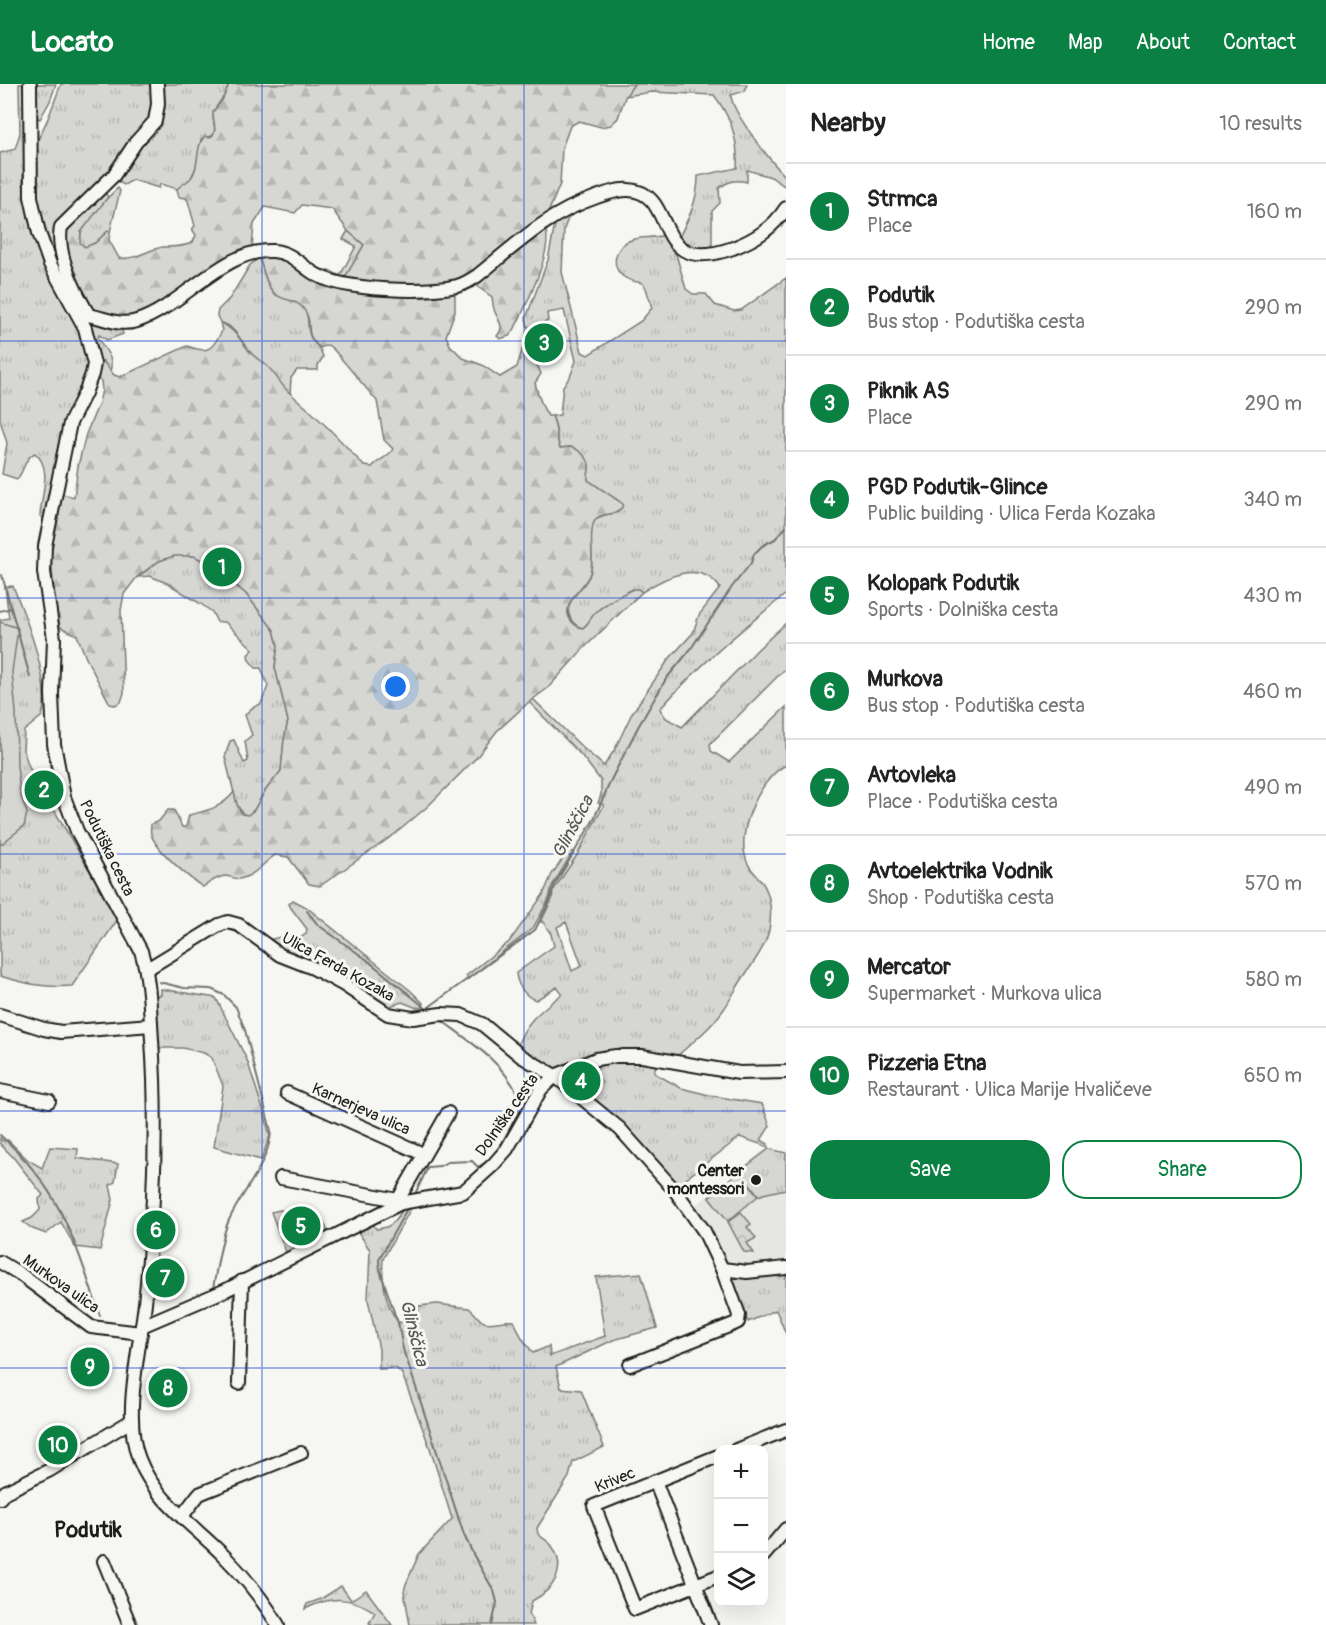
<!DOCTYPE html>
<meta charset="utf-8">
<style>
body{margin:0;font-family:Pangolin,sans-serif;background:#f2f2f2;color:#222}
.controls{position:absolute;right:18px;bottom:18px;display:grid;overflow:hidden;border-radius:12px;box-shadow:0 6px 24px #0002}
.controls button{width:54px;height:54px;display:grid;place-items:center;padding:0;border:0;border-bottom:2px solid #e0e0e0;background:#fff;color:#222;font:30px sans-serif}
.you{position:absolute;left:396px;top:603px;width:21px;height:21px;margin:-15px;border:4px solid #fff;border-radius:50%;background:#1a73e8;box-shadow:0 0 0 9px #1a73e833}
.badge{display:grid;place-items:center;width:39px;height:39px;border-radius:50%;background:#0b8043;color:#fff;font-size:20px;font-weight:700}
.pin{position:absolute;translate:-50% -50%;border:3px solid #fff;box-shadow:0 2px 6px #0006}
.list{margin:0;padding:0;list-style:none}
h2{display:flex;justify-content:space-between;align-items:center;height:78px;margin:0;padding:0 24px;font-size:26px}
h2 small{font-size:20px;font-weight:400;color:#767676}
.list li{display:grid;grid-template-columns:39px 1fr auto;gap:18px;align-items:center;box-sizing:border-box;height:96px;padding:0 24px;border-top:2px solid #e0e0e0}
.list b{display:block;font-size:22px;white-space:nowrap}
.list p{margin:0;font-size:20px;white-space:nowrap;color:#767676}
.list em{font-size:20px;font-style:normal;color:#767676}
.actions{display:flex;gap:12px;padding:18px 24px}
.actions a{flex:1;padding:14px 0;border:2px solid #0b8043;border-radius:24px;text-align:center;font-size:21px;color:#0b8043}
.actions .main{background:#0b8043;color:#fff}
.icon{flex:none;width:33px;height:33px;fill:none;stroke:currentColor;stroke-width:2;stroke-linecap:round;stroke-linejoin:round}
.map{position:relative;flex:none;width:786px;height:1541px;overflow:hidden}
header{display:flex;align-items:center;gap:36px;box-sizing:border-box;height:84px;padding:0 30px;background:#0b8043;color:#fff}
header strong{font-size:28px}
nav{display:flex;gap:33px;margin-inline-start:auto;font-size:21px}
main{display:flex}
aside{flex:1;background:#fff}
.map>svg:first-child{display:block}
</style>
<header>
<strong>Locato</strong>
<nav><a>Home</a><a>Map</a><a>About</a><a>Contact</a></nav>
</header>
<main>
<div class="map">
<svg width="786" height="1541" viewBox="0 0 786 1541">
<defs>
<pattern id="grass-tufts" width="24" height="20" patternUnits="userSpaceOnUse" patternTransform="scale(1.5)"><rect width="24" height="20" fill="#d6d6d2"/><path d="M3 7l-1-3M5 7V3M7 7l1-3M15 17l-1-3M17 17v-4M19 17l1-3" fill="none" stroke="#b7b7b4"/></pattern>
<pattern id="forest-firs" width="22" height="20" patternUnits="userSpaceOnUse" patternTransform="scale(1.5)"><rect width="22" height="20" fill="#d6d6d2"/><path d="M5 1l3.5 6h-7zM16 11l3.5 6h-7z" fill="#b7b7b4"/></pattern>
<pattern id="park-crowns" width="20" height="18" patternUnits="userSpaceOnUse" patternTransform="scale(1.5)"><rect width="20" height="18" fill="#d6d6d2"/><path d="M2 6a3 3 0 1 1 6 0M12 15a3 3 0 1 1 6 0" fill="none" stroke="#b7b7b4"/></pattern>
</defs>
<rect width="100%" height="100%" fill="#f6f6f2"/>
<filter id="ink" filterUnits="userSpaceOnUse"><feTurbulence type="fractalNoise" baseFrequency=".0167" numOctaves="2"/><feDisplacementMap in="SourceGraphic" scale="12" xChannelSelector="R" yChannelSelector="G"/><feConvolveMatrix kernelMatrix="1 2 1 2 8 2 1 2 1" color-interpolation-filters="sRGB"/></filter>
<g filter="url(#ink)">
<path fill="#e6e6e2" d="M768,1063L786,1068V1181L761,1184L732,1182L723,1178L691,1125Z"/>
<g fill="url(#grass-tufts)" stroke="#797977" stroke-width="1.5" fill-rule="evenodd">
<path d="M19,0H25V62L23,98L28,130L44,181L73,232L81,250L87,272V285L82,300L64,337L54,379L53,402L47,434L43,435L40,432C41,412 53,384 35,369C24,374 25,386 17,395L2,390L7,359L0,336V69L15,65L20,49Z"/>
<path d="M35,0H56L50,17L40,35L36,33Z"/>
<path d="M61,0H154L153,35L120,80L91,108L66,202L45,154L35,105L37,58L49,32Z"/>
<path d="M158,0H229C227,14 214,20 213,32C213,41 217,42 213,52L201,55L196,83L190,96L177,105L160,100L159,104L133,96L124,101L117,97L116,93L151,46Z"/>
<path d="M634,0H747L745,7L731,11C731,28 773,80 786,93V103L771,93L747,86V98C735,95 729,97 719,104L720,119L712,127V166L695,165L678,155C689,134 698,116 698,92L737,84C739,57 731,33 714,11L652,8L625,12Z"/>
<path d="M118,104L120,107L110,148L108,147L95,159L86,163L80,160L81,148L101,120Z"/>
<path d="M571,127L564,145L562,188L582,268L588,271L641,237L652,224L646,204L642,199C636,198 629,197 624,193C609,183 615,161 631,156C642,152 653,155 664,151L676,170L686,205L693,210H706L715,221L734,227L741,226L786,194V510C741,546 698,582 660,625L666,634L682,643L759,564L786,539V584L710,660L711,667L729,678L786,623V681C761,693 738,744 745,771C747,783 755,789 762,798C771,811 772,830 769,846C765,864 753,879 743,894C736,904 731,915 724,925C711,944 693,958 676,973L633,970L557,986L547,984L517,963C526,936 542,926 562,910L557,903L536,916C525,913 517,901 516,889L554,862L551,850L543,838H541L552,815L553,807L577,771L604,721L598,719L601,711V697L582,672L529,618L533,615L583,664L604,682L615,665L632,629L669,575L693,549L699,531L720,504C700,475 665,493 642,508L638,505L604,522L583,544C578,543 576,542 572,537C559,518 584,507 590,490C595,474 588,452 593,439C597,431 611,430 618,428L619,417L588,396L587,392L589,381L576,365L570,363L560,364C556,356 558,344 552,332L560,331L563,302L570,293L576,277L564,226L547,229L548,237L528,244L526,234L548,176L556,135ZM566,838L582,882L572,887L557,843Z"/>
<path d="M348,147L364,161L343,197L326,190L329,186L340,192L356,162L343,155Z"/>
<path d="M259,174C264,185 265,200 273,209C280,215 288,213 295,217C314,226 304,241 311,254C315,262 320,261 323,273L318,281V286H297L291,294L290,310L248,266L237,250L229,242L220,238L217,232L218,226L230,214L250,181Z"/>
<path d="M93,239L121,244L123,250L107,256L99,251L98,254C104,265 115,274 110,287L103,277H100L90,242Z"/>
<path d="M174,471L194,472L202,476L209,485L225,492L246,510L274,546L278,561L275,583L288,637L284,655L281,687L265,707L254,726L248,731L243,730L237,721L225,673L230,657L234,656L244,679L248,677L245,657L252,651L245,631L252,624L261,620L268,602L261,584H256L249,576L248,571L253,565L225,538H217L212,528L201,520L169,500L150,492L138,493L159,477Z"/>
<path d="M13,502C26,534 52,599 42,632L24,647L23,666L30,685L118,835L72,902C44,904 27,900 0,892V536L9,534L5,503Z"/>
<path d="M569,766L573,768L552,802L549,815L533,844L468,895L466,892L509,858L543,811L552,790Z"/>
<path d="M293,816L306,823L411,907L424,920L423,923L417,924L402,918L387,923L271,859L272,855L280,853L285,857L287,855L294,858L306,850L307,845L291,824L289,820Z"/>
<path d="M161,905L216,914L247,976L265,1032L270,1052L261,1076L214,1063L223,1002L212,974L204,969L183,964H157L154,912L161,911Z"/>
<path d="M617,975L657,978L654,989L681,1004L713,1012L762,1020L770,1042L761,1056L768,1060V1063L740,1053L675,1103L586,1013L602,999L595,987L599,984L597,978Z"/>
<path d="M0,1054L3,1057L8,1056L28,1076L42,1084L50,1063L78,1065L77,1074L118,1080L115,1098L110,1101L113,1116L100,1166L75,1163L61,1138L46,1150L33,1145L23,1138L32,1134L40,1126L39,1115L43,1111L13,1073L0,1060Z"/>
<path d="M769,1065L786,1069V1105L763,1110L759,1112L740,1087Z"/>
<path d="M405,1122H411V1124L383,1175C381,1195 386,1223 398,1238L406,1239L418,1232L419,1222L437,1220L469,1224C475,1228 478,1236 484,1238C490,1241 505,1235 514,1237L522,1254L533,1269L549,1262L550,1272L605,1252L596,1193L641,1189L657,1244L613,1256L556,1283L561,1304L581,1306L604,1363L573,1378L569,1393L537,1444L538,1450C543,1455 548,1456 552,1462C568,1486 553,1506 532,1517L529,1530L534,1541H410L404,1507L406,1500L419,1470L452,1435L430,1364L402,1290C393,1279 391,1286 379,1285V1265L368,1216L370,1166L357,1146L373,1140L376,1145C394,1144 396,1135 405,1122Z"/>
<path d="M786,1189V1250L776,1226L748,1238L730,1196L733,1194H742Z"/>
<path d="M341,1502L351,1516L366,1506L392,1541H373L369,1539L375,1528C350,1512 331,1512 305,1525L307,1520L321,1515Z"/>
</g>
<g fill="url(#forest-firs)" stroke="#797977" stroke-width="1.5">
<path d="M229,0H634L625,13L618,34L611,41L601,43L579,37L570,42L562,64L560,100L548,129L476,187L462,195L445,200L418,201L343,197L364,161L348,147L332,125L302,121L295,129L265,123L254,140L252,164L157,224L127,235L93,228L67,178L65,143L103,106L108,113L81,148L80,159L85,163L95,159L108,147L110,148L109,156L119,174C138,176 148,165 163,163C173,162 183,164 193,158L196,151L192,145L195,142L188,117L186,114L179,113L177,105C180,102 185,99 189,96C201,85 194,62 205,52L209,54C220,48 212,38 213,28L223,15Z"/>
<path d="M544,143C557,161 524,226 514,246L509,252L500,255L497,252C505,243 499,238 495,228C493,224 493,218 492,213L478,203L476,198Z"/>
<path d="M278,171L314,194L434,209H455V227L446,252L450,261L463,274L482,281L500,293L517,283L523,263L535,276L541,290L535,299C538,311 541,322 548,332H552C557,343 556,356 560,364C564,364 567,363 571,363C577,364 589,374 589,381C590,387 587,390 588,396L623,420C620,435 599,426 594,438C588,451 595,474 590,489C586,502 570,511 568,525C566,534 575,543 583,544C589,540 590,534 595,529C604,520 622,510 633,505H638L642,508L584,564L548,604L529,618L497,647L477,673L427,723L395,750L320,802L309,800L288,773L275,771C264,778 254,793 239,795C235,795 230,792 225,792C217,793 210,798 203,803C190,795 155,765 151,750C150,747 151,744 151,740L159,737L168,726H174L182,743H186L189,731C207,727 223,723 234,708L237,721L242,730L248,731L254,726L265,707L281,687L284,655L288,637L275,583L278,561L274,546L246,510L225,492L209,485L202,476L194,472H174L159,477L137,493L124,510L121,526L124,609L121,618L115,621L110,620L86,574L77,551L60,543L55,519L50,463L58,435L62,410L74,413L78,382L86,350L99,319L102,306L101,297L97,295L100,277H103L114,291L120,293L187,262C208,270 212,266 222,247L220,238C234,245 240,255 249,267C254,273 261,277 267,282C276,290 282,303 291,310C317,332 342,357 364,382L372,383C379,375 389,373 393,365L384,356L377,317L334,266L328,261L320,264C301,246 315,243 305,227C298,214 283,218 274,209C265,200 264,185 259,174Z"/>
</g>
<path fill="url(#park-crowns)" stroke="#797977" stroke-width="1.5" d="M741,1128L751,1140L747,1143L756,1154L747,1159L754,1169L744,1168L728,1138Z"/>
<g fill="#d6d6d2" stroke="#797977" stroke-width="1.5">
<path d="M0,538L18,544L12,588L16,628L17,681L20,709L27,729L24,742L0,761Z"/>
<path d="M739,1088L758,1112L728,1137L709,1113Z"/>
<path d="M280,1126L323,1136L328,1148L286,1168L271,1128Z"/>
</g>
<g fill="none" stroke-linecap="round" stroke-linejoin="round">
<g stroke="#727271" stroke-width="2">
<path d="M2,491L30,593"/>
<path d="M0,527L11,524"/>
<path d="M307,827L318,841L366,875L428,926"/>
<path d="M159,898L184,904L211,905L224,911L236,923L245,946L271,1047C269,1080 242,1107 229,1136C221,1153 217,1185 213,1204"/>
<path d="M429,927V923L535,846L550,816L554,802L593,737L612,694L638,643L666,595L690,566L732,503L751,479L754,470L762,462L775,455L786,443"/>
<path d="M441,936C469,957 503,978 518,1011"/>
<path d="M0,1051C61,1105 75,1157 100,1232"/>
<path d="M414,1112L428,1083L440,1082L447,1078L472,1077L478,1083C498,1073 508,1047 518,1028"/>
<path d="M408,1123L379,1175L380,1186L395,1231C402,1243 399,1261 407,1276L464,1451L474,1472L494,1507L497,1518L492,1541"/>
</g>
<defs>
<g id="minor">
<path d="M30,0L31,113L39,149L50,180L85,244L94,280L92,290L85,309L70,339L45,462L44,488L54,555L52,610L54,660L64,713L77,747L141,867C150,896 150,926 152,956C158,1044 154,1131 145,1219C140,1265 122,1333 139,1375C155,1417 195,1442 225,1473C246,1494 263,1516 278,1541"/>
<path d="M88,230C74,205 56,171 61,143L114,91L136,58L155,37L158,20L157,0"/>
<path d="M79,231C99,229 114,244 137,237C183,222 224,164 273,167C292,168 302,183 317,191C346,207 425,209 457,202C465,200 471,196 477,192C516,161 547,130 594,114C605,110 617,105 629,106C680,109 648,194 733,164C756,155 773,144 786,124"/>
<path d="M147,885L219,841L228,838L239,841L280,871L313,884L344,901L388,930L413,934L441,930L461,931L482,940L521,972L555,992L620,1045L677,1109L704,1147L722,1185L739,1231L738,1238L734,1240L630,1281"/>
<path d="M0,931L44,945L61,948L151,941"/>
<path d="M0,1007L49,1017"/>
<path d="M287,1009L423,1070"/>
<path d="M281,1094L398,1116"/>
<path d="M401,1119L398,1116L448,1029"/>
<path d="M0,1178L20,1190L91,1243L141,1249"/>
<path d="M722,1185L747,1188L786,1184"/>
<path d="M142,1242L226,1206L401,1119L463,1108L493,1081L507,1065L541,1005L555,992L596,975L616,972H642L739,989L786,988"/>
<path d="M239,1299L242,1197"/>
<path d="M736,1366L786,1346"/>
<path d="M718,1372L594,1422L635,1525L718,1492"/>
<path d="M655,1397L711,1541"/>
<path d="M0,1414L5,1408L50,1386L131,1337"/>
<path d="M182,1432L199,1410L301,1369"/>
<path d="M764,1471L786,1445"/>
<path d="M104,1477L130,1541"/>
</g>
</defs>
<use href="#minor" stroke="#1c1c1c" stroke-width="16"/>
<use href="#minor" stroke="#f6f6f2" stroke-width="12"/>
</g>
</g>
<path fill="none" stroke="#1d4ed8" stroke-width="1.5" stroke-opacity="0.55" d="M262,0V1541M524,0V1541M0,257H786M0,514H786M0,770H786M0,1027H786M0,1284H786"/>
<circle fill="#1c1c1c" stroke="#f6f6f2" stroke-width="2" cx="756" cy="1096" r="6"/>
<g text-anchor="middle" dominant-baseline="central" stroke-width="6" stroke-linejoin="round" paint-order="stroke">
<g font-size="16" fill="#1c1c1c" stroke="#f6f6f2">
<text transform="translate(107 764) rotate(64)">Podutiška cesta</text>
<text transform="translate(338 883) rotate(29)">Ulica Ferda Kozaka</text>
<text transform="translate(361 1025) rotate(24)">Karnerjeva ulica</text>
<text transform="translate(507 1031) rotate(-55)">Dolniška cesta</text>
<text transform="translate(61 1200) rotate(35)">Murkova ulica</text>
<text transform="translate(615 1396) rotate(-22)">Krivec</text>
</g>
<g font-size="16" font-weight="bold" fill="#1c1c1c" stroke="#f6f6f2" text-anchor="end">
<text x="744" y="1087">Center<tspan x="744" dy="18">montessori</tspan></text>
</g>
<g font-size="18" font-style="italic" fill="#565654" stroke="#f6f6f2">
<text transform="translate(573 743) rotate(-62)">Glinščica</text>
<text transform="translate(414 1249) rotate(76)">Glinščica</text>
</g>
<g font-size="22" font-weight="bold" fill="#1c1c1c" stroke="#f6f6f2">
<text x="88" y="1446">Podutik</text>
</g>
</g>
</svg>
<div class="controls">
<button>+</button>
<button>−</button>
<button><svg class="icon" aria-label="layers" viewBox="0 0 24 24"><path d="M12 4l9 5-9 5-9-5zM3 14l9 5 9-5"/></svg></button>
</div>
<div class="you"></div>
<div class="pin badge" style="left:222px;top:483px">1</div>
<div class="pin badge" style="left:44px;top:706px">2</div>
<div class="pin badge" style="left:544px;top:259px">3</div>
<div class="pin badge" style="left:581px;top:997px">4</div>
<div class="pin badge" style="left:301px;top:1142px">5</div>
<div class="pin badge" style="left:156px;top:1146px">6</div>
<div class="pin badge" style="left:165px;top:1194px">7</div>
<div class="pin badge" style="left:168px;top:1304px">8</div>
<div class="pin badge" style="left:90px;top:1283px">9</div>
<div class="pin badge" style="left:58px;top:1361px">10</div>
</div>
<aside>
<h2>Nearby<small>10 results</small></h2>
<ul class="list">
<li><span class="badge">1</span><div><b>Strmca</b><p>Place</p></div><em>160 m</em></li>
<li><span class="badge">2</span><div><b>Podutik</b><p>Bus stop · Podutiška cesta</p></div><em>290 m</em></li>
<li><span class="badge">3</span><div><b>Piknik AS</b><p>Place</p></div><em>290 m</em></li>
<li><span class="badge">4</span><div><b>PGD Podutik-Glince</b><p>Public building · Ulica Ferda Kozaka</p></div><em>340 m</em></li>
<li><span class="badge">5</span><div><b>Kolopark Podutik</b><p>Sports · Dolniška cesta</p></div><em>430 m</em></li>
<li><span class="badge">6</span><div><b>Murkova</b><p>Bus stop · Podutiška cesta</p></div><em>460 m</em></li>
<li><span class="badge">7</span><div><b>Avtovleka</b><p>Place · Podutiška cesta</p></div><em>490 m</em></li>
<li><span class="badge">8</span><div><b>Avtoelektrika Vodnik</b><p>Shop · Podutiška cesta</p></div><em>570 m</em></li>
<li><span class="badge">9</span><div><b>Mercator</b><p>Supermarket · Murkova ulica</p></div><em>580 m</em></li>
<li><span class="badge">10</span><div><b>Pizzeria Etna</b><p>Restaurant · Ulica Marije Hvaličeve</p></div><em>650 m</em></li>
</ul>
<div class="actions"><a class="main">Save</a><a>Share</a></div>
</aside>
</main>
